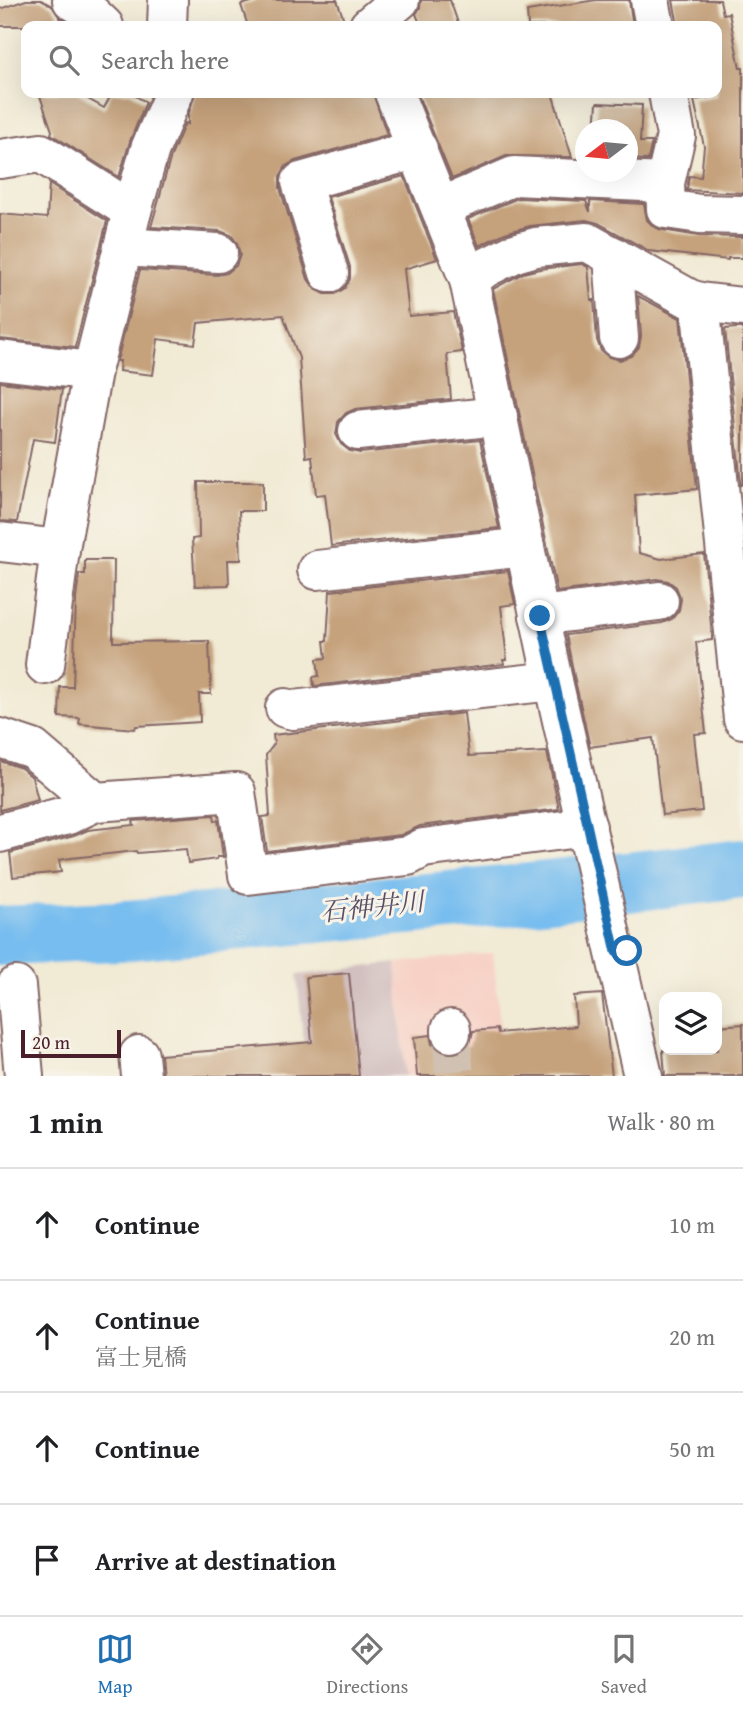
<!DOCTYPE html>
<meta charset="utf-8">
<style>
body{margin:0;font-family:"Gentium Book Plus","Noto Serif JP",serif;background:#f2f2f2;color:#202124}
.controls{position:absolute;right:21px;bottom:21px;display:grid;overflow:hidden;border-radius:14px;box-shadow:0 7px 28px #0002}
.controls button{width:63px;height:63px;display:grid;place-items:center;padding:0;border:0;border-bottom:2px solid #e0e0e0;background:#fff;color:#202124;font:35px sans-serif}
.compass{position:absolute;left:575px;top:119px;width:63px;height:63px;border-radius:50%;background:#fff;box-shadow:0 7px 28px #0002;rotate:254deg}
.scale{position:absolute;left:21px;bottom:18px;width:100px;box-sizing:border-box;padding-left:7px;border:4px solid #4a1f2b;border-top:0;font-size:19px;line-height:24px;white-space:nowrap;color:#4a1f2b;-webkit-text-stroke:5px #f7f3e8;paint-order:stroke}
.stop{position:absolute;width:21px;height:21px;margin:-16px;border:5px solid #1f6fb2;border-radius:50%;background:#fff}
.stop.end{background:#1f6fb2;border-color:#fff;box-shadow:0 2px 7px #0008}
.list{margin:0;padding:0;list-style:none}
h2{display:flex;justify-content:space-between;align-items:center;height:91px;margin:0;padding:0 28px;font-size:30px}
h2 small{font-size:23px;font-weight:400;color:#757577}
.list li{display:grid;grid-template-columns:46px 1fr auto;gap:21px;align-items:center;box-sizing:border-box;height:112px;padding:0 28px;border-top:2px solid #e0e0e0}
.list b{display:block;font-size:26px;white-space:nowrap}
.list p{margin:0;font-size:23px;white-space:nowrap;color:#757577}
.list em{font-size:23px;font-style:normal;color:#757577}
.icon{flex:none;width:38px;height:38px;fill:none;stroke:currentColor;stroke-width:2;stroke-linecap:round;stroke-linejoin:round}
.map{position:relative;flex:none;width:743px;height:1076px;overflow:hidden}
.search{position:absolute;background:#fff;box-shadow:0 7px 28px #0002;left:21px;right:21px;top:21px;height:77px;display:flex;align-items:center;gap:18px;box-sizing:border-box;padding:0 24px;border-radius:14px;color:#757577;font-size:26px}
.sheet{height:539px;background:#fff}
nav{display:flex;justify-content:space-around;align-items:center;box-sizing:border-box;height:98px;border-top:2px solid #e0e0e0;background:#fff;font-size:19px;color:#757577}
nav a{display:grid;justify-items:center;gap:4px}
nav .on{color:#1f6fb2}
.map>svg:first-child{display:block}
</style>
<div class="map">
<svg width="743" height="1076" viewBox="0 0 743 1076">
<rect width="100%" height="100%" fill="#f7f3e8"/>
<filter id="ink" filterUnits="userSpaceOnUse"><feTurbulence type="fractalNoise" baseFrequency=".0143" numOctaves="2"/><feDisplacementMap in="SourceGraphic" scale="14" xChannelSelector="R" yChannelSelector="G"/><feConvolveMatrix kernelMatrix="1 2 1 2 8 2 1 2 1" color-interpolation-filters="sRGB"/></filter>
<filter id="wash" filterUnits="userSpaceOnUse"><feTurbulence type="fractalNoise" baseFrequency=".00686" numOctaves="4" result="noise"/><feDisplacementMap in="SourceGraphic" scale="28" xChannelSelector="R" yChannelSelector="G"/><feGaussianBlur stdDeviation="1.57" result="paint"/><feColorMatrix in="noise" values="0 0 0 0 0 0 0 0 0 0 0 0 0 0 0 0 0 1.4 0 .05"/><feComposite in="paint" operator="in"/></filter>
<g filter="url(#wash)">
<rect width="100%" height="100%" fill="#f1ead4"/>
<path fill="#f7d1c6" d="M493,953L505,1076H405L396,963Z"/>
<path fill="#d2bfbf" d="M396,963L405,1076H307L297,975Z"/>
<g fill="none" stroke-linecap="round" stroke-linejoin="round">
<path stroke="#77bdef" stroke-width="60" d="M0,936L118,931L504,896L743,869"/>
</g>
<g id="blocks">
<g fill="#c5a17b">
<path d="M26,0H41L52,6L60,18L73,26H0V9Z"/>
<path d="M258,0H337L346,26H248L241,5Z"/>
<path d="M421,0H450L459,26H421L416,14L420,8Z"/>
<path d="M596,0H629L633,26H528L527,11Z"/>
<path d="M673,0H720L723,14L729,13L740,68H743V193L687,190L689,176L701,177L704,146L694,100L717,96V26H678Z"/>
<path d="M39,93H77L104,108L112,93H130L146,102L130,141L119,177L51,134L52,131Z"/>
<path d="M195,93H373L387,135L295,161L286,166L280,176V188L308,279L315,289L325,294H335L345,288L350,279V267L328,197L404,176L437,259L404,269L409,316L453,312L462,352L447,354L451,399L355,409L346,413L338,422L336,434L341,444L350,451L360,453L480,440L499,528L331,546L325,494L316,495L312,456L306,457L299,358L283,315L198,323L195,344L158,339L153,375L119,371L120,361H117L140,270L217,275L227,273L236,266L240,255L237,243L231,235L220,231L151,227L171,156L185,123L188,124V116Z"/>
<path d="M417,93H552L572,157L506,156L452,179Z"/>
<path d="M597,103L642,105L640,142H652L648,160L627,159V130H595Z"/>
<path d="M49,184L107,221L75,347L0,339V214L47,218Z"/>
<path d="M518,198L586,201L590,212V201L644,204L647,220L654,227L662,230L699,236L743,237V258H728V260L649,251L598,223L586,220L530,226L505,233L479,246L468,219Z"/>
<path d="M582,264L588,267L591,300H594L597,340L601,351L609,357L620,360L631,356L639,347L641,336L638,296L680,318L697,489L635,495L639,553L661,559L704,554L712,635V640L696,642L706,733L694,734L702,811L662,815L653,738L590,747L574,676L566,635L662,623L672,619L679,610L681,599L676,587L668,581L657,579L557,592L493,289L523,273L540,269Z"/>
<path d="M737,328H743V484L741,485L725,329Z"/>
<path d="M0,382L62,389L55,442L33,439L17,522L0,521Z"/>
<path d="M198,482H263V511H239L241,560H228L229,585L195,586L192,539L199,538Z"/>
<path d="M85,560H114L113,642L209,641L211,694H199L200,722L136,726L135,729L79,724L80,718L59,717L60,687H73L76,599L79,574H85Z"/>
<path d="M508,571L515,604L501,606L507,660H503L504,664L314,686L313,677L319,676L317,659L326,658L324,641H327L330,591Z"/>
<path d="M464,713L469,756L547,752L559,809L420,826L401,835L267,851L262,817L270,816L266,755L274,744L273,735Z"/>
<path d="M0,761L21,768L32,777L38,800L0,810Z"/>
<path d="M214,815L215,821L218,820L223,857H217V859L188,863L186,849L137,853L136,851L71,858L59,860L61,872L13,877L10,853L74,836L88,830L134,825L133,821Z"/>
<path d="M349,973L359,1076H163L161,1055L312,1042L306,977Z"/>
<path d="M602,994L612,1076H417L414,1037L430,1035L432,1044L440,1052L452,1055L461,1052L470,1044L473,1031L497,1029L498,1033L576,1026L574,996Z"/>
<path d="M743,1024V1076H665L663,1050H717V1026Z"/>
</g>
</g>
</g>
<g filter="url(#ink)">
<use href="#blocks" fill-opacity="0" stroke="#846666" stroke-width="2"/>
<g fill="none" stroke-linecap="round" stroke-linejoin="round">
<path stroke="#d0c1b2" stroke-width="38" stroke-dasharray="38 19" stroke-linecap="butt" d="M451,1033L455,1076"/>
<defs>
<g id="minor">
<path d="M72,0L84,7L104,26"/>
<path d="M650,0L655,26"/>
<path d="M167,26L168,0"/>
<path d="M369,26L400,0"/>
<path d="M394,93L469,280L553,681L643,1076"/>
<path d="M668,93L676,136L665,183L666,209L700,214L743,215"/>
<path d="M0,159L41,153L132,211"/>
<path d="M441,207L514,176L665,183"/>
<path d="M123,247L218,253"/>
<path d="M613,256L619,338"/>
<path d="M329,273L301,182L418,149"/>
<path d="M469,280L485,268L515,253L536,247L587,242L690,299L700,302L743,307"/>
<path d="M700,302L743,719"/>
<path d="M0,360L92,371"/>
<path d="M358,431L498,416"/>
<path d="M0,542L60,549"/>
<path d="M317,570L525,547"/>
<path d="M539,616L659,601"/>
<path d="M45,665L60,549L92,371L132,211L150,149L174,93"/>
<path d="M285,708L293,710L553,681"/>
<path d="M0,738L33,749L95,802"/>
<path d="M0,833L68,815L95,802L236,792L248,875L408,856L423,848L587,827"/>
<path d="M16,986L24,1076"/>
<path d="M451,1029V1033"/>
<path d="M139,1055L141,1076"/>
</g>
</defs>
<use href="#minor" stroke="#846666" stroke-width="42"/>
<use href="#minor" stroke="#fff" stroke-width="38"/>
</g>
</g>
<g fill="none" stroke-linecap="round" stroke-linejoin="round" filter="url(#ink)">
<path stroke="#1f6fb2" stroke-width="9" d="M540,616L616,952L627,951"/>
</g>
<g text-anchor="middle" dominant-baseline="central" stroke-width="6" stroke-linejoin="round" paint-order="stroke">
<g font-size="26" font-style="italic" fill="#584e66" stroke="#f7f3e8">
<text transform="translate(372 906) rotate(-6)">石神井川</text>
</g>
</g>
</svg>
<div class="controls">
<button><svg class="icon" aria-label="layers" viewBox="0 0 24 24"><path d="M12 4l9 5-9 5-9-5zM3 14l9 5 9-5"/></svg></button>
</div>
<svg class="compass" viewBox="-18 -18 36 36"><path d="M0-13l5 13h-10z" fill="#e53935"/><path d="M0 13l5-13h-10z" fill="#757577"/></svg>
<div class="scale">20 m</div>
<div class="stop" style="left:627px;top:951px"></div>
<div class="stop end" style="left:540px;top:616px"></div>
<div class="search"><svg class="icon" aria-label="search" viewBox="0 0 24 24"><circle cx="10" cy="10" r="6"/><path d="M15 15l6 6"/></svg>Search here</div>
</div>
<section class="sheet">
<h2>1 min<small>Walk · 80 m</small></h2>
<ul class="list">
<li><svg class="icon" aria-label="ahead" viewBox="0 0 24 24"><path d="M12 20V5M6 11l6-6 6 6"/></svg><div><b>Continue</b></div><em>10 m</em></li>
<li><svg class="icon" aria-label="ahead" viewBox="0 0 24 24"><path d="M12 20V5M6 11l6-6 6 6"/></svg><div><b>Continue</b><p>富士見橋</p></div><em>20 m</em></li>
<li><svg class="icon" aria-label="ahead" viewBox="0 0 24 24"><path d="M12 20V5M6 11l6-6 6 6"/></svg><div><b>Continue</b></div><em>50 m</em></li>
<li><svg class="icon" aria-label="arrive" viewBox="0 0 24 24"><path d="M6 21V4h12l-3 4 3 4H6"/></svg><div><b>Arrive at destination</b></div></li>
</ul>
</section>
<nav>
<a class="on"><svg class="icon" aria-label="map" viewBox="0 0 24 24"><path d="M3 6l6-2 6 2 6-2v14l-6 2-6-2-6 2zM9 4v14M15 6v14"/></svg>Map</a>
<a><svg class="icon" aria-label="directions" viewBox="0 0 24 24"><path d="M12 3l9 9-9 9-9-9zM9 14v-3h6M13 9l2 2-2 2"/></svg>Directions</a>
<a><svg class="icon" aria-label="saved" viewBox="0 0 24 24"><path d="M7 4h10v16l-5-4-5 4z"/></svg>Saved</a>
</nav>
